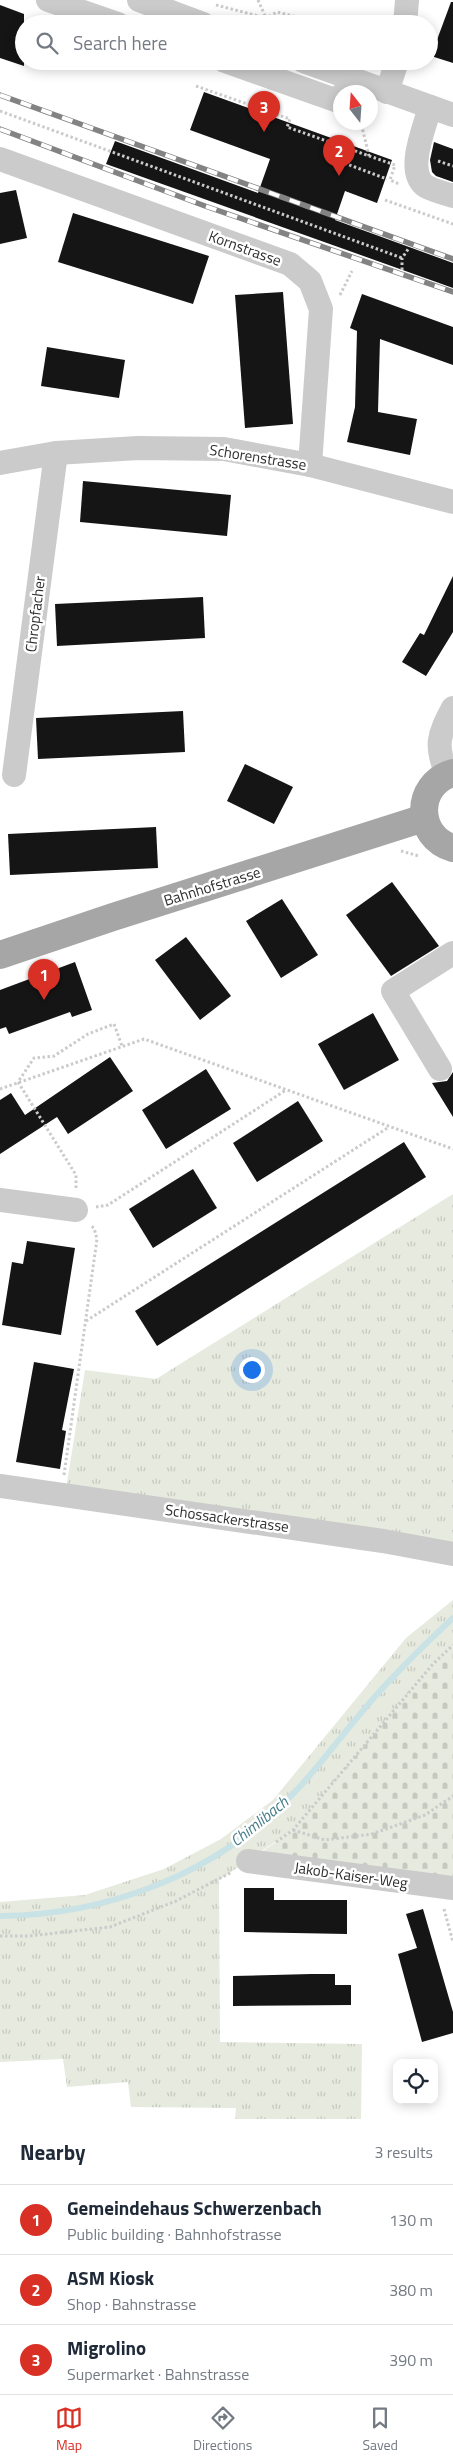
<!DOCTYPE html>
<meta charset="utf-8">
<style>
body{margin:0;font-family:"Titillium Web",sans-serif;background:#f2f2f3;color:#1f2937}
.controls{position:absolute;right:15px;bottom:15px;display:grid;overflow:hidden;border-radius:10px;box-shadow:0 2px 12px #0003}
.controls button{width:45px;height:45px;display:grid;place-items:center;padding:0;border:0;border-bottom:1px solid #e0e1e3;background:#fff;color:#1f2937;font:25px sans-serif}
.compass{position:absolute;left:333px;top:85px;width:45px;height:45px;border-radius:50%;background:#fff;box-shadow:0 2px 12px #0003;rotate:343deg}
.you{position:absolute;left:251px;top:1369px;width:18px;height:18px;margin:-12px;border:4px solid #fff;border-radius:50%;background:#1a73e8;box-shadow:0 0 0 8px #1a73e833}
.badge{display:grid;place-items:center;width:32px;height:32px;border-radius:50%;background:#d93025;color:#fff;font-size:16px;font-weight:700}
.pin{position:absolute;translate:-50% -41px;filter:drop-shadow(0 1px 2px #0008)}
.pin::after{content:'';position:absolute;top:26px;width:18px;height:15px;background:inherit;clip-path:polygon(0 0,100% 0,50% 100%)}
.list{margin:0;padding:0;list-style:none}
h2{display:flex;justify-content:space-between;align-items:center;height:65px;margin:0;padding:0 20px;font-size:21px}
h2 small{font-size:16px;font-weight:400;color:#747a83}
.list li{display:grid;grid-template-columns:32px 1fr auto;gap:15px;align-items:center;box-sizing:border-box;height:70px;padding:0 20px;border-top:1px solid #e0e1e3}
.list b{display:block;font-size:19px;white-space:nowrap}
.list p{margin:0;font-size:16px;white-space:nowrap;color:#747a83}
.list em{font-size:16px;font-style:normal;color:#747a83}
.icon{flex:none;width:28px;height:28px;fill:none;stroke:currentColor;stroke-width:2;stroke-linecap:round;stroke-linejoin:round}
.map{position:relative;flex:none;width:453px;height:2119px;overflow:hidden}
.search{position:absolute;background:#fff;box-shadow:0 2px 12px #0003;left:15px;right:15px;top:15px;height:55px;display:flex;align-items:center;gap:12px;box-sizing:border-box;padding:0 18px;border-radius:28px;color:#747a83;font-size:19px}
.sheet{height:275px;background:#fff}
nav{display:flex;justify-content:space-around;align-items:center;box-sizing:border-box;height:70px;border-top:1px solid #e0e1e3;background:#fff;font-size:14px;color:#747a83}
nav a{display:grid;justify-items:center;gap:2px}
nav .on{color:#d93025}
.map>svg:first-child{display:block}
</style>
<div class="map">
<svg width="453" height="2119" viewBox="0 0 453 2119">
<defs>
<pattern id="grass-tufts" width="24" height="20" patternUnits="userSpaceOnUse" patternTransform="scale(1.25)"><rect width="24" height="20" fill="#e7eade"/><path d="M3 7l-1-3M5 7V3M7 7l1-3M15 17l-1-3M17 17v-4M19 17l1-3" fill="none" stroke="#c6c9bf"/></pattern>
<pattern id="cemetery-stones" width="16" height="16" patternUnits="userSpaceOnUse" patternTransform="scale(1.25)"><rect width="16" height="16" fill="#e7eade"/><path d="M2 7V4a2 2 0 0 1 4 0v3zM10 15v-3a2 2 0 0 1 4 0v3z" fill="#c6c9bf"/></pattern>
</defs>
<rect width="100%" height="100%" fill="#fff"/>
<g fill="url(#grass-tufts)">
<path d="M453,1194V1554L65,1495L85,1370L156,1379Z"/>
<path d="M453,1600V1645L433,1664L293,1830L219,1880L220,2042L362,2044L361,2119H235L236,2108L131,2107L128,2082L67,2087L63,2059L0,2062V1902L85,1895L164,1869L221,1839L273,1800L406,1638Z"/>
</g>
<path fill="url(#cemetery-stones)" d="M453,1645V1888L249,1861L293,1830L433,1664Z"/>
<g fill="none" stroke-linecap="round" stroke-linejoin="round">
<path stroke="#c9e2e6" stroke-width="6" d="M0,1916C108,1915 214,1874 290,1797C316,1771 337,1741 361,1713C389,1679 421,1648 453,1618"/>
</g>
<g fill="#151515">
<path d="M451,2H453V63L431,56Z"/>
<path d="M0,5L24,14V66L0,58Z"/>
<path d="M204,92L392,160L377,203L345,191L335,220L453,263V288L106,164L115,141L258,193L270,159L190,130Z"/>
<path d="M434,142L453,149V182L436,176L432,172L430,160Z"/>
<path d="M16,190L27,238L0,244V193Z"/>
<path d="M73,213L209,256L193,304L58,262Z"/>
<path d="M283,292L293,424L245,428L235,295Z"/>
<path d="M362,294L453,327V365L380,339L378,412L417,419L410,455L347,442L355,407L357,331L350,328Z"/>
<path d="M47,347L125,360L119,398L41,386Z"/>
<path d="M83,481L231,495L227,536L80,522Z"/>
<path d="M453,576V632L426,676L402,662L420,633L424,635Z"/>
<path d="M203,597L205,638L57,646L55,604Z"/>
<path d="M183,711L185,752L38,759L36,718Z"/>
<path d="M245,764L293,787L274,824L227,801Z"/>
<path d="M156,827L158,868L10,875L8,834Z"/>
<path d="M392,882L439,946L391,976L346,915Z"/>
<path d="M282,899L318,955L281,978L246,921Z"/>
<path d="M186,937L231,996L200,1020L155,960Z"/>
<path d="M75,962L92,1010L72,1017L70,1012L9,1034L6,1027L0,1029V990Z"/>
<path d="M373,1013L399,1060L344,1090L318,1044Z"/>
<path d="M110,1057L133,1091L68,1134L57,1117L0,1154V1100L11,1093L25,1115Z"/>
<path d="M206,1069L231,1109L166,1149L142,1110Z"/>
<path d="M453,1072V1117L432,1083L447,1081Z"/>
<path d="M298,1101L323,1141L257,1182L233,1143Z"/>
<path d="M404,1142L426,1177L157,1346L135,1311Z"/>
<path d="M193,1169L217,1208L153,1248L129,1209Z"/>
<path d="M27,1241L75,1248L61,1335L2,1325L12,1262L23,1264Z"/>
<path d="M34,1362L74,1369L62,1430L66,1431L60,1469L16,1462Z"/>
<path d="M244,1888H274V1900H347V1934L244,1932Z"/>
<path d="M423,1909L453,2012V2033L422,2042L398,1954L417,1948L406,1914Z"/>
<path d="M311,1974H335V1985H351V2005L233,2006V1976Z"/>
</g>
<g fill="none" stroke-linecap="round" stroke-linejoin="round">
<g stroke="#cbcbcb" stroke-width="3" stroke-dasharray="2.5 2.5" stroke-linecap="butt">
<path d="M258,0L266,18L273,24"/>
<path d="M216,5L266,18L277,12L325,24"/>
<path d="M196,86L290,119L287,127L395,165L390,180L399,184"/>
<path d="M0,111L402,258"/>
<path d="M274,113L278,102"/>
<path d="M356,122L363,131L369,156"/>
<path d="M348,149L344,163L387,179"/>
<path d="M438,161L453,166"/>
<path d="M385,200L453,224"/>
<path d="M402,270V258L409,248"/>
<path d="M340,295L352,271"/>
<path d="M401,851L419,856"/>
<path d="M0,1089L144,1039L453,1149"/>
<path d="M76,1188V1175L18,1082L34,1058L54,1056L88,1034L114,1024L122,1046"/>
<path d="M96,1207L108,1205L286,1090"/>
<path d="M86,1321L389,1127"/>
<path d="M64,1475L97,1239L94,1228L91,1226"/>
<path d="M293,1830L325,1840L372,1834L425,1815L453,1796"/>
<path d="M276,1842L293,1830L433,1664L453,1645"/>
<path d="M444,1909L453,1942"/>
<path d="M0,1936H29L110,1927L176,1901L232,1872"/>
</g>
<g stroke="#cbcbcb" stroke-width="24">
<path d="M48,0L118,24"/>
<path d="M139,0L203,24"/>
<path d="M405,24L407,0"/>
<path d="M225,61L338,101L340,96"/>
<path d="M303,61L453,115"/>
<path d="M387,92L397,61"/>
<path d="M430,107C425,127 406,169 424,185C430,190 445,193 453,196"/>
<path d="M0,159L290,264L310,281L321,309L310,465"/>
<path d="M0,463L56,453L138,448L224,449L310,465L453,502"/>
<path d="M14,775L56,453"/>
<path d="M447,775C435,745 438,736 453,708"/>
<path d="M440,1069L393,991L453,953"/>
<path d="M0,1200L76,1210"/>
<path d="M0,1486L383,1541L453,1554"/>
<path d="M248,1861L453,1888"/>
</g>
<g stroke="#a6a6a6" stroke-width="28">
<path d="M453,773C414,784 415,837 453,848"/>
<path d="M0,955L113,917L424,818"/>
</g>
<defs>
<g id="rail">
<path d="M0,95L453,259"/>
<path d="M0,129L205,206L453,292"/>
</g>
</defs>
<use href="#rail" stroke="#838383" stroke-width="5.5"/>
<use href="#rail" stroke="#fff" stroke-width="4" stroke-dasharray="11" stroke-linecap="butt"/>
</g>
<g text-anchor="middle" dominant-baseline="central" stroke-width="5" stroke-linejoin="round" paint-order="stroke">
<g font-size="15" fill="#2e2e2e" stroke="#fff">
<text transform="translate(245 248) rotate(20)">Kornstrasse</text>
<text transform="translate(258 457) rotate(9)">Schorenstrasse</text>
<text transform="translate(35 614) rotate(-83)">Chropfacher</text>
<text transform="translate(212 886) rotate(-17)">Bahnhofstrasse</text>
<text transform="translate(227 1518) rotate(8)">Schossackerstrasse</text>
<text transform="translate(351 1875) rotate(8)">Jakob-Kaiser-Weg</text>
</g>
<g font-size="16" font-style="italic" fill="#457d88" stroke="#fff">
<text transform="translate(259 1821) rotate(-39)">Chimlibach</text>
</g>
</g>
</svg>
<div class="controls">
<button><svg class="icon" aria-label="locate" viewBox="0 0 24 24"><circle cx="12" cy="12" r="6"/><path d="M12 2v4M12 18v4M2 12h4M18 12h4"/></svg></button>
</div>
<svg class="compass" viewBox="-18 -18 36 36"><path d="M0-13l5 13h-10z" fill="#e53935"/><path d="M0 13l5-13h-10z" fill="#747a83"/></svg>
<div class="you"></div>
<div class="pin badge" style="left:44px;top:1000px">1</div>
<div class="pin badge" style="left:339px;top:176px">2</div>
<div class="pin badge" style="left:264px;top:132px">3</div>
<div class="search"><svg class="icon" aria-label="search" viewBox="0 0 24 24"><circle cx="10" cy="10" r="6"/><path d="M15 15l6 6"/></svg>Search here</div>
</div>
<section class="sheet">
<h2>Nearby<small>3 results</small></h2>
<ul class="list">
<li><span class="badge">1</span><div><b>Gemeindehaus Schwerzenbach</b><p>Public building · Bahnhofstrasse</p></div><em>130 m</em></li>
<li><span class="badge">2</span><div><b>ASM Kiosk</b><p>Shop · Bahnstrasse</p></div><em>380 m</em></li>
<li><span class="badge">3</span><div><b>Migrolino</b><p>Supermarket · Bahnstrasse</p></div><em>390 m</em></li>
</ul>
</section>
<nav>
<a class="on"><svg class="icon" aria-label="map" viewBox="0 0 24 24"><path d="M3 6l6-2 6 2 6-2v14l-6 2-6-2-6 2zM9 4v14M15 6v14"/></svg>Map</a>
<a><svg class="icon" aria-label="directions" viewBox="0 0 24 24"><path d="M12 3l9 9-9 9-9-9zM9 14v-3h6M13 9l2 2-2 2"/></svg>Directions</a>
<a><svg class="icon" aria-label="saved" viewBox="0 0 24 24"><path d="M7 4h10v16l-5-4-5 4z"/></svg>Saved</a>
</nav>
